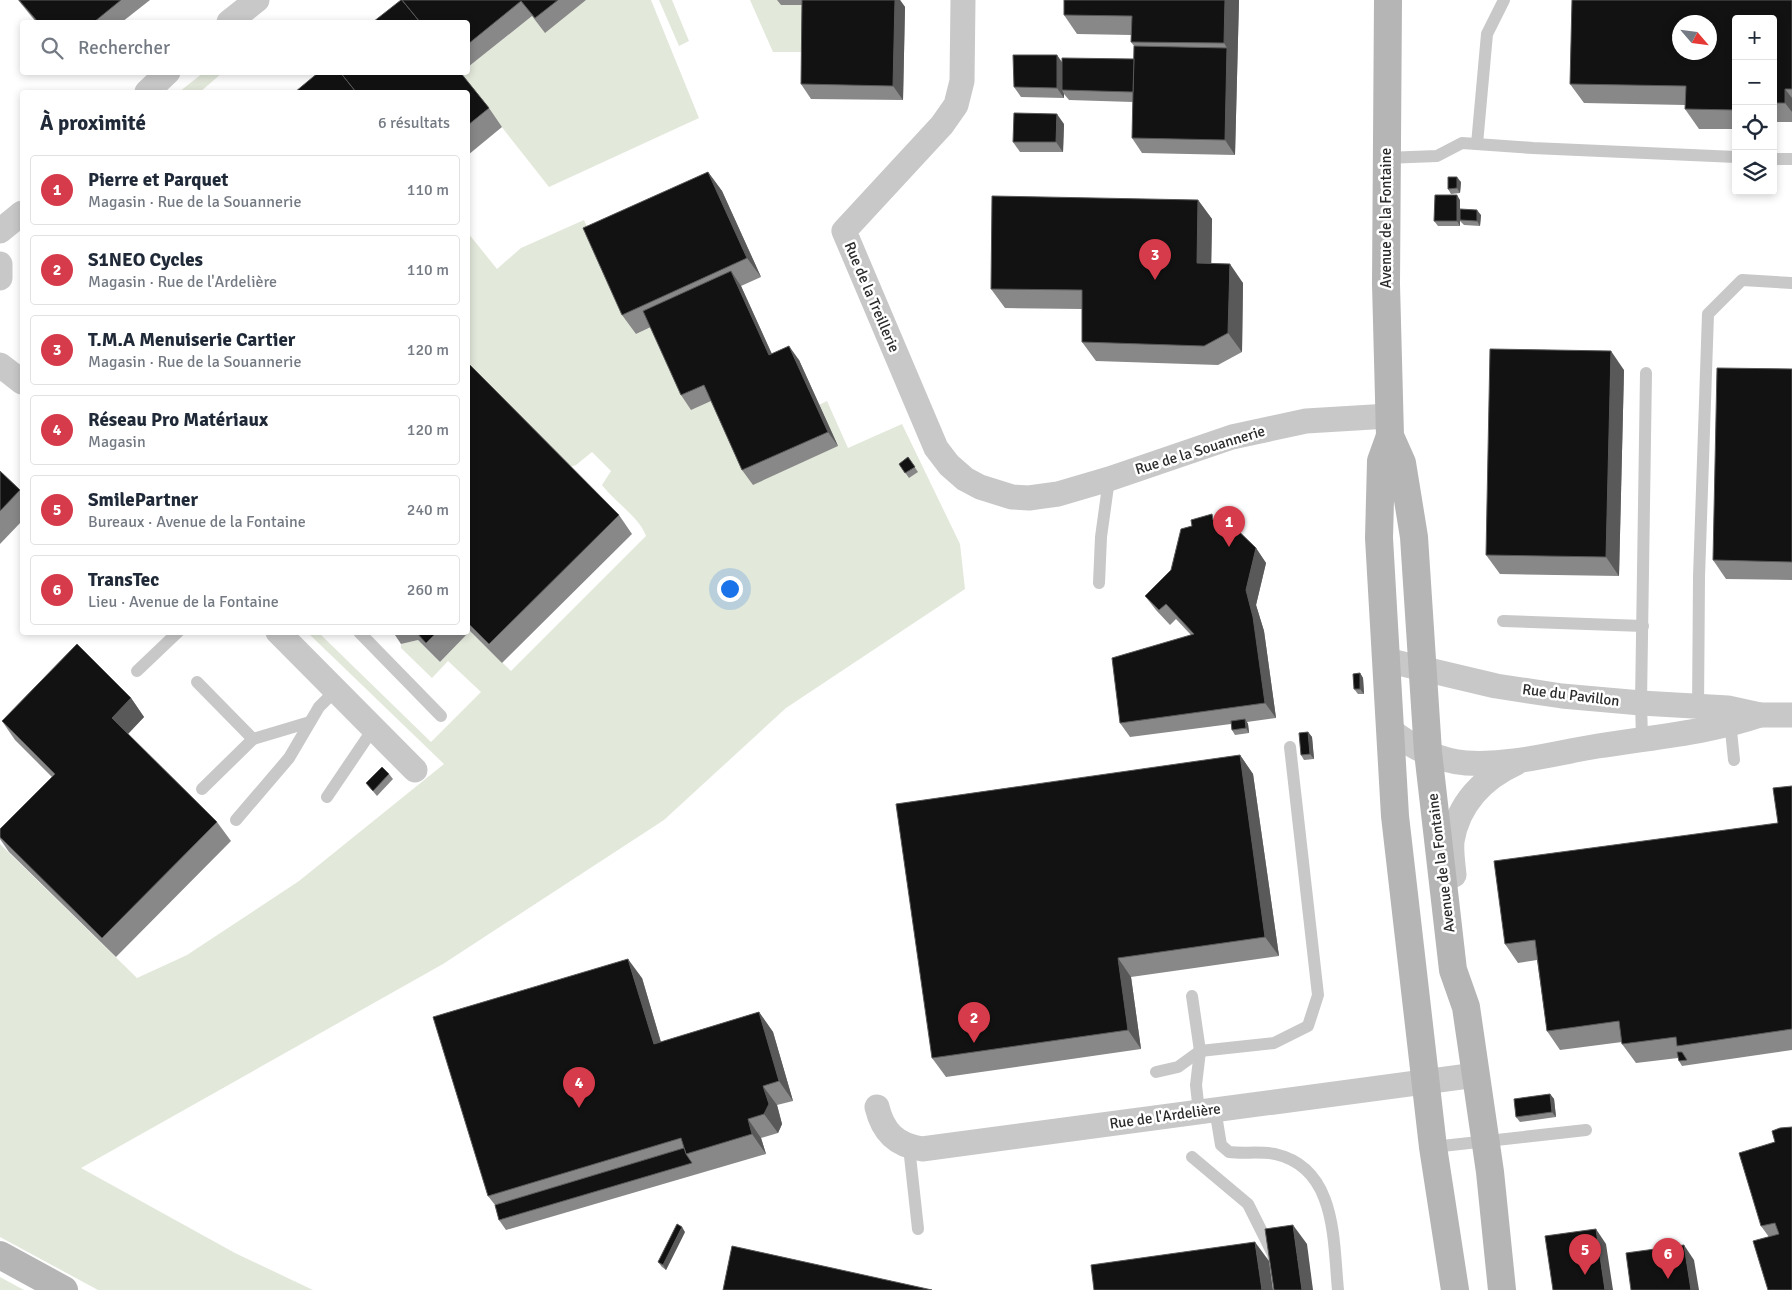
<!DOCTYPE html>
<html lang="fr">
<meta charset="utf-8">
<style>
body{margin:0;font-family:Signika,sans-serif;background:#f6f6f7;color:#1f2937}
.controls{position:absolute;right:15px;top:15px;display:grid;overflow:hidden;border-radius:5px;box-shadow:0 2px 8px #0003}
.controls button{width:45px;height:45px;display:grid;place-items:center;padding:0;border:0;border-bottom:1px solid #e0e1e3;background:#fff;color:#1f2937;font:25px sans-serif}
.compass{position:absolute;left:1672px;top:15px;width:45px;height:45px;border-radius:50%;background:#fff;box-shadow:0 2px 8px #0003;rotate:118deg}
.you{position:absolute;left:729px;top:588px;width:18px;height:18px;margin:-12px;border:4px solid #fff;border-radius:50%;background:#1a73e8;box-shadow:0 0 0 8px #1a73e833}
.badge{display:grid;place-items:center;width:32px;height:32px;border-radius:50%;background:#d53b4a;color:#fff;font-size:16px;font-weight:700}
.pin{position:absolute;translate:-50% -41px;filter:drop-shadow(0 1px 2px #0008)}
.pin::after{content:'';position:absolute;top:26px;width:18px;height:15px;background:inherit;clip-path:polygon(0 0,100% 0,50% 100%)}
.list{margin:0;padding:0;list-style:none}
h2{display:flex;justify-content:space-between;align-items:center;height:65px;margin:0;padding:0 20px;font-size:21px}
h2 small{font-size:16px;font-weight:400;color:#747a83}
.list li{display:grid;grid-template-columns:32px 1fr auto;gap:15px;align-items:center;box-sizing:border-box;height:70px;margin:0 10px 10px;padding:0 10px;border:1px solid #e0e1e3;border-radius:5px}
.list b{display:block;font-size:19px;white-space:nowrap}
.list p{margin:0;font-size:16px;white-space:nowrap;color:#747a83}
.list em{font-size:16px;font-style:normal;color:#747a83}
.icon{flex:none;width:28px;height:28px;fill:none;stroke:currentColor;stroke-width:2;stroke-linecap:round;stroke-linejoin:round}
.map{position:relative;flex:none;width:1792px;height:1290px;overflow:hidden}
.search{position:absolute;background:#fff;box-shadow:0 2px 8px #0003;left:20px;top:20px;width:450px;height:55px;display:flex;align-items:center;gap:12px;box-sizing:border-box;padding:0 18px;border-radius:5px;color:#747a83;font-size:19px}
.panel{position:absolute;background:#fff;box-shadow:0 2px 8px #0003;left:20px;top:90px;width:450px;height:545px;border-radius:5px}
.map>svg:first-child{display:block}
</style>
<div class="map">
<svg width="1792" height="1290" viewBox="0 0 1792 1290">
<rect width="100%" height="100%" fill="#fff"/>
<g fill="#e2e8da">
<path d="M586,0H651L699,118L549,187L460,74L468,72V67L532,16Z"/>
<path d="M659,0H672L689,41L679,46Z"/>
<path d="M750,0H781L813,5L812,52H773Z"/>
<path d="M203,73H222L200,92H179Z"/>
<path d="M584,220L636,334L654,326L714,400L819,405L827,401L848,448L902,424L960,544L965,589L786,708L664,820L443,964L81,1168L235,1253L313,1290H98L0,1237V844L137,978L187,955L299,881L444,764L308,633H319L431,742L481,692L448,661L432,678L401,648V644L418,640L440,662L470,631L511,671L646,536C640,518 614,501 602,485L611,471L592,452L576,465L566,468L468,369V233L497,269L521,248Z"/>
<path d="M0,1277L24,1290H0Z"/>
</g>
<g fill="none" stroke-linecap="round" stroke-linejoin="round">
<g stroke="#c8c8c8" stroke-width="12">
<path d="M1477,144L1487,34L1504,0"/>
<path d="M1385,158L1437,156L1462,143L1533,148L1736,157"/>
<path d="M1773,159H1792"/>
<path d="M1099,583L1101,537L1109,479"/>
<path d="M1503,621L1643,626"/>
<path d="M359,632L441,716"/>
<path d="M137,671L178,632"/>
<path d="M197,682L253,739L310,722"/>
<path d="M1698,710L1699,577L1708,314L1742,280L1792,283"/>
<path d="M1730,721L1734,760"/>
<path d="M1642,738L1641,703L1646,373"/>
<path d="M202,789L253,739"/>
<path d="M327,797L373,729"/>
<path d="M236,820L289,758L319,707L335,691"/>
<path d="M1192,996L1200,1051L1196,1085L1199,1112"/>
<path d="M1156,1072L1178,1067L1200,1051L1274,1043L1308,1026L1318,995L1290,747"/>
<path d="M1215,1109L1221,1145L1229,1152C1244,1154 1259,1151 1275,1154C1337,1168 1333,1240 1338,1290"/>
<path d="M909,1147L918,1229"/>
<path d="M1433,1147L1586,1130"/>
<path d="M1192,1157L1248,1204L1273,1254L1278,1290"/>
</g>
<g stroke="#c8c8c8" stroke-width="25">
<path d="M963,0L962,81L956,105L942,125L844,231L936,448L949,465L965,479L980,487L1012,497L1029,498L1058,494L1109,479L1232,437L1306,421L1389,416"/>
<path d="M229,22L257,0"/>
<path d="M147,92L168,72"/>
<path d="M0,231L22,213"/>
<path d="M0,264V278"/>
<path d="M0,365L22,382"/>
<path d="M278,632L415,770"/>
<path d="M1386,660L1496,686L1562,696L1641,703L1728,708L1760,715H1792"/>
<path d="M1390,730C1412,747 1438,761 1466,763C1512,766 1554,753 1598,746C1652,737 1708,733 1760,715"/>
<path d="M1454,875C1453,864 1451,852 1452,841C1458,804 1483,778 1516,763"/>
<path d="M877,1107C883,1132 896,1145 922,1149L1476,1075"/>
</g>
<g stroke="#b5b5b5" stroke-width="28">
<path d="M1388,0L1386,284L1390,436L1402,463L1414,537L1428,752L1453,970L1466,1007L1490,1172L1502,1290"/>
<path d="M1390,436L1381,461L1379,538L1395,816L1433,1147L1455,1290"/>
<path d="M0,1255L64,1290"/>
</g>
</g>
<g fill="#888" fill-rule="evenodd">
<path d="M18,0H150L122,22H36Z"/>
<path d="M400,0H586L545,33L532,16L468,67V22Z"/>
<path d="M777,0H900L905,7L903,100L811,99L801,84L802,5H781Z"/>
<path d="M1239,0L1235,155L1142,153L1132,138L1133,102L1069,100L1064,94V98L1021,97L1014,87L1057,55L1062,63L1134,59V46L1131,42V35L1077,34L1064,15Z"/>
<path d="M1572,0H1792V122H1773V19H1736V129H1699L1685,109V105L1584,103L1570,84ZM1680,22H1710V52H1680Z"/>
<path d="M319,72H461V73L489,108L502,127L468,155V92Z"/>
<path d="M1064,124L1063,152H1020L1013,142Z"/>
<path d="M708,172L722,191L761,277L741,286L772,354L799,360L838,446L753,485L742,470L711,401L691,410L681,395L651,327L636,334L622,315Z"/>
<path d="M1461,182L1460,193L1451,194L1448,189Z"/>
<path d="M1198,200L1212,219L1211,263L1243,283L1242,352L1218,365L1096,361L1082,342V309L1005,308L991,289Z"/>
<path d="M1460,200V209L1481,215L1480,226L1464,225L1460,221V226H1438L1434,221Z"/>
<path d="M468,363L619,515L632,534L502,663L470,631L440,662L418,640L401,644L393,632H468Z"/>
<path d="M1792,369V580L1726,579L1713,560Z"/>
<path d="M1624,370L1619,576L1500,574L1486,555Z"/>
<path d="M908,457L918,472L909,478L899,464Z"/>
<path d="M0,471L20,490L22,494V521L0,544Z"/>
<path d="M1216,519L1256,548L1266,563L1256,605L1264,631L1276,718L1247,722L1248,724L1249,733L1235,735L1232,730L1231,724L1130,737L1120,723L1191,635L1176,619L1170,625L1156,610L1145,596L1171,570Z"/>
<path d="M1360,673L1363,678L1364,694H1358L1354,689Z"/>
<path d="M131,698L144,717L128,734L217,822L231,841L116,957L9,852L0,839V829L52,777L15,740L2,721Z"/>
<path d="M1308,732L1312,737L1314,759L1304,760L1301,755Z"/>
<path d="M1240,755L1253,774L1279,956L1131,977L1141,1049L946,1077L932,1058Z"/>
<path d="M389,774L393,779L377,796L366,783Z"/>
<path d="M1792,786V1050L1682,1066L1679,1061L1678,1058L1636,1063L1622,1044V1042L1560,1050L1547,1031L1537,960L1518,963L1505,944L1778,823Z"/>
<path d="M642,978L661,1042L759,1012L773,1032L793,1101L777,1105L782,1124L778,1133L761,1138L766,1154L506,1230L499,1220L495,1205L488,1196Z"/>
<path d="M1550,1094L1554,1099L1556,1117L1520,1122L1516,1117Z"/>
<path d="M1775,1142L1792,1290L1769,1237L1761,1226Z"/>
<path d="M685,1232L666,1270L662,1267L658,1262Z"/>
</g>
<g fill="#595959">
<path d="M895,0H900L905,7L903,100L893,86Z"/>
<path d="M1225,0H1239L1235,155L1225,140L1227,48L1224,43Z"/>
<path d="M1057,55L1064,65L1062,90L1064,94V98L1057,88Z"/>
<path d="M1785,89L1792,98V112L1785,103Z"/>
<path d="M1057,114L1064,124L1063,152L1056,142Z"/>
<path d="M708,172L722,191L761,277L747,258Z"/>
<path d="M1457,177L1461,182L1460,193L1457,188Z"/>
<path d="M1457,195L1460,200V226L1457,221Z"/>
<path d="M1198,200L1212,219L1211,282L1197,263Z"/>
<path d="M1477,210L1481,215L1480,226L1477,221Z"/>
<path d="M1230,264L1243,283L1242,352L1228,333Z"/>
<path d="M731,271L741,286L779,370L769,355Z"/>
<path d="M789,346L799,360L838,446L828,432Z"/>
<path d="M1611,351L1624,370L1619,576L1606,557Z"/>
<path d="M1256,548L1266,563L1256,605L1264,631L1276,718L1265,703L1246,590Z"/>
<path d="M1360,673L1363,678L1364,694L1360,689Z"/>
<path d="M131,698L144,717L125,737L112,718Z"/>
<path d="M1245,719L1248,724L1249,733L1246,728Z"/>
<path d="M1308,732L1312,737L1314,759L1310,754Z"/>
<path d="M1240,755L1253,774L1279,956L1265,937Z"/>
<path d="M1118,958L1131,977L1141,1049L1128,1030Z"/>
<path d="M628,959L642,978L667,1063L654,1044Z"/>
<path d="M759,1012L773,1032L793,1101L779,1081Z"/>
<path d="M763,1086L777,1105L782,1124L778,1133L764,1114Z"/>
<path d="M1550,1094L1554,1099L1556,1117L1552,1112Z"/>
<path d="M748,1119L761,1138L766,1154L752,1134Z"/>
<path d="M1293,1225L1307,1244L1313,1290H1302Z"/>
<path d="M682,1227L685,1232L666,1270L663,1265Z"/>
<path d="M1596,1229L1606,1244L1613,1290H1605Z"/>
<path d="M1255,1242L1269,1261L1273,1290H1262Z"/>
<path d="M1684,1245L1694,1260L1699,1290H1691Z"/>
</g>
<g fill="#121212" stroke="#595959" fill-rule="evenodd">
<path d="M19,0H121L94,22H38Z"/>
<path d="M401,0H402L420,22H373Z"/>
<path d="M402,0H558L535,18L521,1L468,44V22H420Z"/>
<path d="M802,0H895L893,86L801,84Z"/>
<path d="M1064,0H1225L1224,43L1131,42L1132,16L1064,15Z"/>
<path d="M1572,0H1792V89H1785V103H1773V19H1736V110L1685,109L1686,86L1570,84ZM1680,22H1710V52H1680Z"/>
<path d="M1134,46L1227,48L1225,140L1132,138Z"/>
<path d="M1013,55H1057V88L1014,87Z"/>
<path d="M1062,58L1134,59L1133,92L1062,90Z"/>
<path d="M319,72H340L356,92H295Z"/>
<path d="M340,72H460L489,108L468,125V92H356Z"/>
<path d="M1014,113L1057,114L1056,142H1013Z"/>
<path d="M708,172L747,258L622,315L583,228Z"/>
<path d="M1448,177H1457V188L1448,189Z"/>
<path d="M1435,195H1457V221H1434Z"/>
<path d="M992,196L1198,200L1197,263L1230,264L1228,333L1204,346L1082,342V290L991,289Z"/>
<path d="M1460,209L1477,210V221L1460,220Z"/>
<path d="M731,271L769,355L789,346L828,432L742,470L704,385L681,395L643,311Z"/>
<path d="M1490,349L1611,351L1606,557L1486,555Z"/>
<path d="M468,363L619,515L489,644L468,623Z"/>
<path d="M1717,368L1792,369V562L1713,560Z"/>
<path d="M908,457L915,467L905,473L899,464Z"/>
<path d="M0,471L20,490L0,511Z"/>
<path d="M1212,514L1213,520L1224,517L1256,548L1246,590L1253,617L1265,703L1120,723L1112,658L1194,634L1166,604L1159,610L1145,596L1171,570L1181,529L1192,526L1191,520Z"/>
<path d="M416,632H437L426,643Z"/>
<path d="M77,644L131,698L112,718L217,822L102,938L0,837V829L55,774L2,721Z"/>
<path d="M1360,673V689H1354L1353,674Z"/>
<path d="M1245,719L1246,728L1232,730L1231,721Z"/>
<path d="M1308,732L1310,754L1301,755L1299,733Z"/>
<path d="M1240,755L1265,937L1118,958L1128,1030L932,1058L896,804Z"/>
<path d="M382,767L389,774L373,791L366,783Z"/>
<path d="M1792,786V1029L1677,1046L1676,1037L1622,1044L1619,1021L1547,1031L1535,940L1505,944L1494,861L1778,823L1773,788Z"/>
<path d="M628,959L654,1044L759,1012L779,1081L763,1086L769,1104L764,1114L748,1119L752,1134L686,1154L681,1138L488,1196L433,1017Z"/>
<path d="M1677,1052H1682L1687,1060L1679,1061Z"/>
<path d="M1550,1094L1552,1112L1516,1117L1514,1099Z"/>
<path d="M1792,1127V1290H1768L1753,1241L1779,1234L1775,1223L1761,1226L1739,1153L1775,1142L1772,1131L1780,1128Z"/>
<path d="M684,1148L686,1154L692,1163L499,1220L495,1205Z"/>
<path d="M677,1224L682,1227L663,1265L658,1262Z"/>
<path d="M1293,1225L1302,1290H1274L1265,1229Z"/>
<path d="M1596,1229L1605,1290H1553L1545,1236Z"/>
<path d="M1255,1242L1262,1290H1094L1091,1265Z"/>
<path d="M1684,1245L1691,1290H1631L1626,1253Z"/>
<path d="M732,1246L932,1290H723Z"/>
</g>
<g text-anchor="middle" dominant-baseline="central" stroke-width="5" stroke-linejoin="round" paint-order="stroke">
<g font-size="15" fill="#2b2b2b" stroke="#fff">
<text transform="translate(1386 218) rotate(-90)">Avenue de la Fontaine</text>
<text transform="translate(872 297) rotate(67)">Rue de la Treillerie</text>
<text transform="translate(1200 450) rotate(-17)">Rue de la Souannerie</text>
<text transform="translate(1571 695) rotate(7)">Rue du Pavillon</text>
<text transform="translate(1441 863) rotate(-97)">Avenue de la Fontaine</text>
<text transform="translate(1165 1116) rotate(-8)">Rue de l'Ardelière</text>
</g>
</g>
</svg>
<div class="controls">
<button>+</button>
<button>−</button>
<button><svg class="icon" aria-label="locate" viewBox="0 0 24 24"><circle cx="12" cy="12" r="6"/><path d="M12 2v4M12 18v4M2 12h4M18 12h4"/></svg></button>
<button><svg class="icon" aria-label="layers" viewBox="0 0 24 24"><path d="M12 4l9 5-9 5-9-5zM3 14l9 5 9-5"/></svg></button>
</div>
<svg class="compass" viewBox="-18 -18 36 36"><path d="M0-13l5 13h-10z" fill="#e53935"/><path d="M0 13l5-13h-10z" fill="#747a83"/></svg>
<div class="you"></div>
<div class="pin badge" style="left:1229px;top:547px">1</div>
<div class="pin badge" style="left:974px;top:1043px">2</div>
<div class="pin badge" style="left:1155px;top:280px">3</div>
<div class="pin badge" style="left:579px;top:1108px">4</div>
<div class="pin badge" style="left:1585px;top:1275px">5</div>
<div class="pin badge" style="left:1668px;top:1279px">6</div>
<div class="search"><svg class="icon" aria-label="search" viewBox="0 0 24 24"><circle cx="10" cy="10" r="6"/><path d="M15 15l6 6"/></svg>Rechercher</div>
<section class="panel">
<h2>À proximité<small>6 résultats</small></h2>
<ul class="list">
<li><span class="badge">1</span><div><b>Pierre et Parquet</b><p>Magasin · Rue de la Souannerie</p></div><em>110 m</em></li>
<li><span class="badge">2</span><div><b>S1NEO Cycles</b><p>Magasin · Rue de l'Ardelière</p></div><em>110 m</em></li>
<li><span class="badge">3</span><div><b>T.M.A Menuiserie Cartier</b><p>Magasin · Rue de la Souannerie</p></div><em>120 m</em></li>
<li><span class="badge">4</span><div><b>Réseau Pro Matériaux</b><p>Magasin</p></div><em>120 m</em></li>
<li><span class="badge">5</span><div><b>SmilePartner</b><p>Bureaux · Avenue de la Fontaine</p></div><em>240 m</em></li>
<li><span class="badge">6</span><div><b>TransTec</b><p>Lieu · Avenue de la Fontaine</p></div><em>260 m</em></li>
</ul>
</section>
</div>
